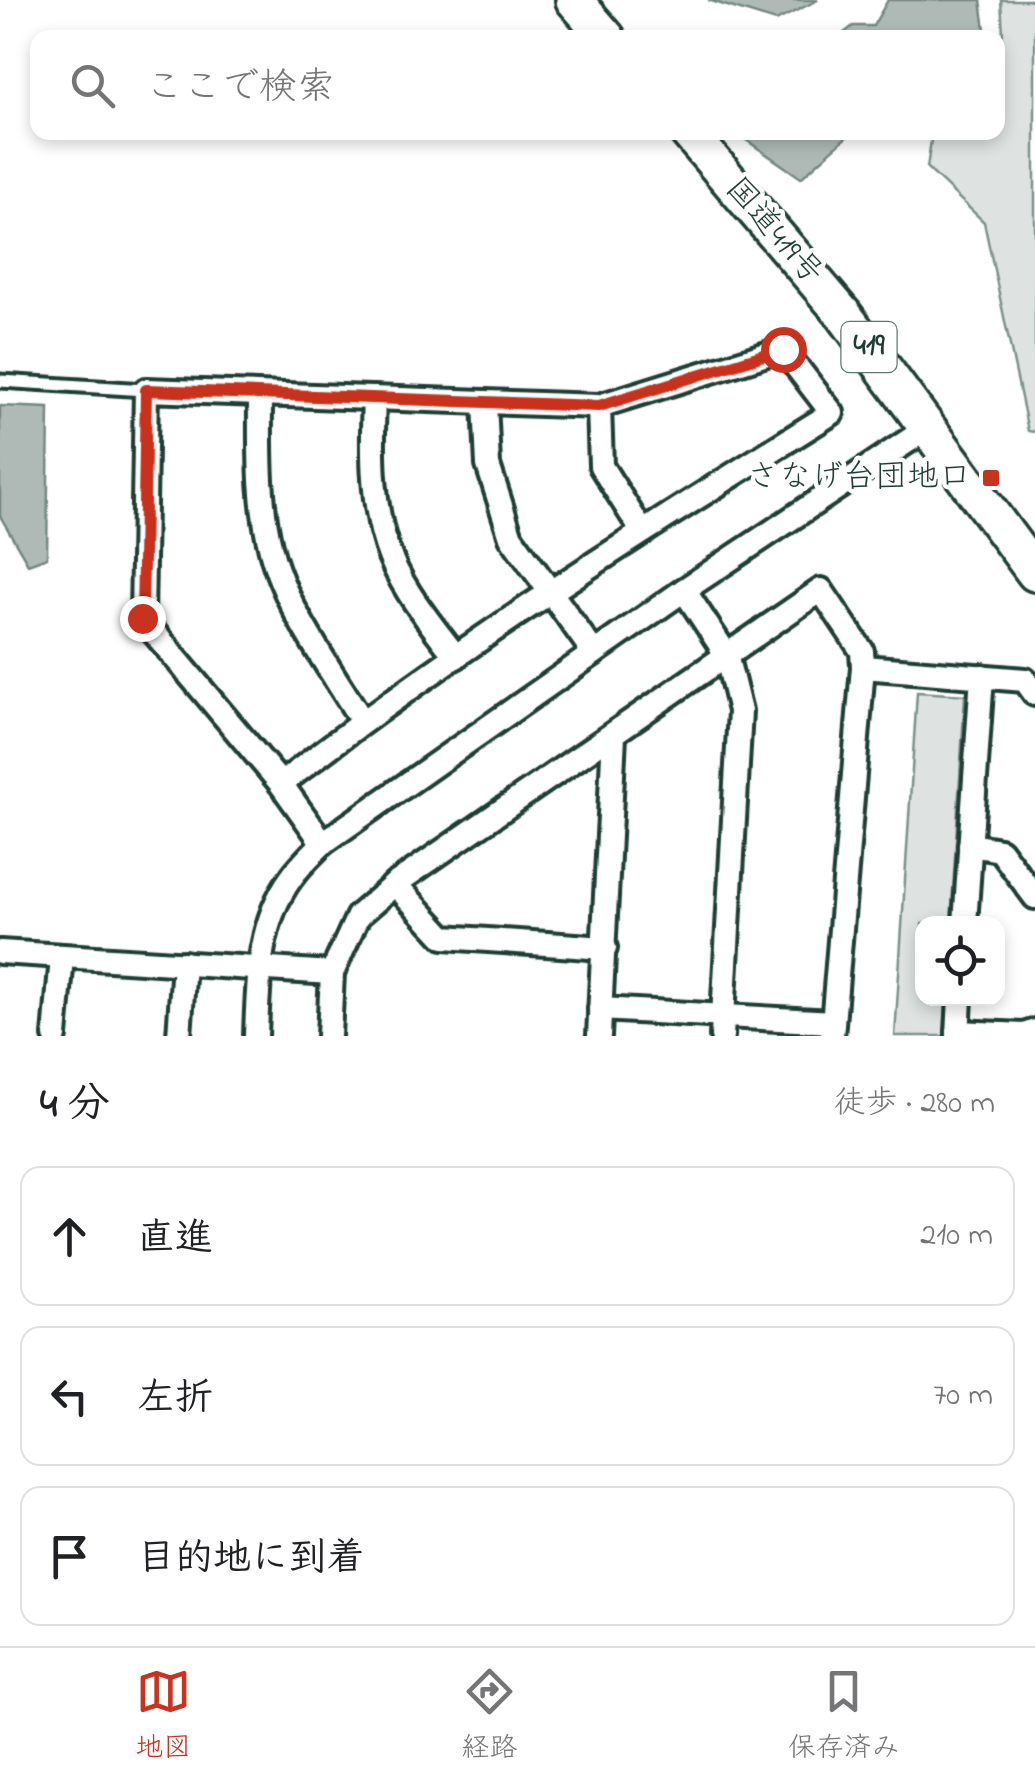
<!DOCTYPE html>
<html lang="ja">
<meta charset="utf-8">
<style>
body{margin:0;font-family:"Indie Flower","Klee One",sans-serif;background:#f2f2f2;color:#202124}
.controls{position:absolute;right:30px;bottom:30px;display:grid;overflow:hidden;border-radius:20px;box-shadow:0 5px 15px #0003}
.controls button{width:90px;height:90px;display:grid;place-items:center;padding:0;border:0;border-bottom:2px solid #e0e0e0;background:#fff;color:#202124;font:50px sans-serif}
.stop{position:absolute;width:30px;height:30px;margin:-22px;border:8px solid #c8321e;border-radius:50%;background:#fff}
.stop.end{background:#c8321e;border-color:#fff;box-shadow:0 2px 10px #0008}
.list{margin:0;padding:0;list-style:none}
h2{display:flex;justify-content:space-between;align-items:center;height:130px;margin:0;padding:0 40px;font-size:42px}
h2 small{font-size:32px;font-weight:400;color:#757577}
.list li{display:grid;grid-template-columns:65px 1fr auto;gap:30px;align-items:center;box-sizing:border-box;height:140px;margin:0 20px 20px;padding:0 20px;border:2px solid #e0e0e0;border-radius:20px}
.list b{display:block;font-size:38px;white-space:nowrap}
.list em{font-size:32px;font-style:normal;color:#757577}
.icon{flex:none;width:55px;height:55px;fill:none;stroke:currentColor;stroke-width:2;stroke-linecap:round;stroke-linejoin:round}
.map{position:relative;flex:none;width:1035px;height:1036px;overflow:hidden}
.search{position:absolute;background:#fff;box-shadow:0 5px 15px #0003;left:30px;right:30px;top:30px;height:110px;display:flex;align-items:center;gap:25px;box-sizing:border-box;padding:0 35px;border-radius:20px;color:#757577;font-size:38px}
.sheet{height:610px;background:#fff}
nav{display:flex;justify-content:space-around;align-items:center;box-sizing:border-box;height:140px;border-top:2px solid #e0e0e0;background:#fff;font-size:28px;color:#757577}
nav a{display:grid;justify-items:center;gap:5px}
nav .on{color:#c8321e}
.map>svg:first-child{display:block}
</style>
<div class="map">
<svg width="1035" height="1036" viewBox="0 0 1035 1036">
<rect width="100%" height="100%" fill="#fff"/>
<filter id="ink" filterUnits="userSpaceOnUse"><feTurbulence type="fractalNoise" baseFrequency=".01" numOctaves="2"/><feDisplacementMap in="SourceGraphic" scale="20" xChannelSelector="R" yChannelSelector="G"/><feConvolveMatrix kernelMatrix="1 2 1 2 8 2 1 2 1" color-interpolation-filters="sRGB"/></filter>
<g filter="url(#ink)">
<g fill="#dee3e2" stroke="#7e908b" stroke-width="2.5">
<path d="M1001,0H1035V432L1028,431L984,222L927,168L932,133L998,132V41L1003,34Z"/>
<path d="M917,692L965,695L951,923L922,924V998L946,999L944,1036H895Z"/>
</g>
<g fill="#afbab7" stroke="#758883" stroke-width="2.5">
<path d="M708,0H818L776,21Z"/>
<path d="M888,0H981L986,37H839L853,26H873Z"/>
<path d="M736,133H851L801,178Z"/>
<path d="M0,406L49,408L47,557L28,564L0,516Z"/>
</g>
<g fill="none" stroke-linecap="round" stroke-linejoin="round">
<defs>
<path id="service" d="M0,381L146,390"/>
<g id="minor">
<path d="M260,395C260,446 258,499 271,550C285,607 331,670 362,721"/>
<path d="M374,398C372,446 371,498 386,545C399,587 430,622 456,657"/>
<path d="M485,402L488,465L511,537L594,653"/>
<path d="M599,406L601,466L642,531"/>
<path d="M684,590L726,654L740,711L722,1036"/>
<path d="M863,667L1025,680L1035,694"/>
<path d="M281,784C456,648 644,530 832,413L783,349L599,406L146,390L142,618L281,784L323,843"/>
<path d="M970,845L1000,850L1035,897"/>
<path d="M395,884L444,937L605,948"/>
<path d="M965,924L982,676"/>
<path d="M0,952L332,973"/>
<path d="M600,1009L833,1022"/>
<path d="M958,1032L1024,1035L1035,1031"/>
<path d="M55,1036L62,957"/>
<path d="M179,1036L184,963"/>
<path d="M256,1036C258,982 258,923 291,878C300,865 312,854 323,843L684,590L929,427"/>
<path d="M329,1036L332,973L358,916L395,884L821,590L862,651L863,667L832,1036"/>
<path d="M599,1036L614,735"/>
<path d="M958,1036L960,998"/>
</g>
<g id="trunk">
<path d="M574,0L607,38"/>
<path d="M688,132L844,315L1035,573"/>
</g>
</defs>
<use href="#service" stroke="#1f3d34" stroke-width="19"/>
<use href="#minor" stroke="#1f3d34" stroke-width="30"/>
<use href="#trunk" stroke="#1f3d34" stroke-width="42"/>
<use href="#service" stroke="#fff" stroke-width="11"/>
<use href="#minor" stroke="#fff" stroke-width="22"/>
<use href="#trunk" stroke="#fff" stroke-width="35"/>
</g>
</g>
<g fill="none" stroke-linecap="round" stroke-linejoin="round" filter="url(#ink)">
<path stroke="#c8321e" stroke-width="12" d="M142,618L146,390L599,406L783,349"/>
</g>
<rect fill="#c8321e" stroke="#fff" stroke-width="4" x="981" y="468" width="20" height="20" rx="5"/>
<g text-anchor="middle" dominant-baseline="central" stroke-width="9" stroke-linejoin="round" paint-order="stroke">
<rect fill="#fff" stroke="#627771" stroke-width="2.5" x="841.5" y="322" width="55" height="50" rx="8"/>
<g font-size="30" font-weight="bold" fill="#1f3d34">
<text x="869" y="347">419</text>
</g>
<g font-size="32" fill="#1f3d34" stroke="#fff">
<text transform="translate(773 232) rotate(49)">国道419号</text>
</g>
<g font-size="32" fill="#1f3d34" stroke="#fff" text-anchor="end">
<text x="971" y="478">さなげ台団地口</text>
</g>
</g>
</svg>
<div class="controls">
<button><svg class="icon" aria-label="locate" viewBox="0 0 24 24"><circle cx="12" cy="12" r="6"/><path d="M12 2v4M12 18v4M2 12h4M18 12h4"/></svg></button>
</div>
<div class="stop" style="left:783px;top:349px"></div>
<div class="stop end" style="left:142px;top:618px"></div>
<div class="search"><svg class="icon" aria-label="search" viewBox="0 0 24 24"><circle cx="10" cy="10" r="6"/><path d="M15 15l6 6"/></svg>ここで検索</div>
</div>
<section class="sheet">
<h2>4 分<small>徒歩 · 280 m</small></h2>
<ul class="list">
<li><svg class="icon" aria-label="ahead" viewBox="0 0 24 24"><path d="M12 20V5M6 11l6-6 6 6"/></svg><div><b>直進</b></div><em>210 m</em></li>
<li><svg class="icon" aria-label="left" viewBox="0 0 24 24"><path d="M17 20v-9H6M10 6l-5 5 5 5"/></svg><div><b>左折</b></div><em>70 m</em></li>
<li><svg class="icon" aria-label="arrive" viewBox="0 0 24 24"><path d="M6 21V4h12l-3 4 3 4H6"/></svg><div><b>目的地に到着</b></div></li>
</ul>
</section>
<nav>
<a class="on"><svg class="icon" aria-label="map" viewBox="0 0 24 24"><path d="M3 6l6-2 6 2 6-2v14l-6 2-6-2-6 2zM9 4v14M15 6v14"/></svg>地図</a>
<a><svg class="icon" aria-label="directions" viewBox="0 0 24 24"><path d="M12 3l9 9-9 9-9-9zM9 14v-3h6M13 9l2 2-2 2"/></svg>経路</a>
<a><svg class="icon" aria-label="saved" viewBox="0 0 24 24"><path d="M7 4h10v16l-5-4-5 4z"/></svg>保存済み</a>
</nav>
